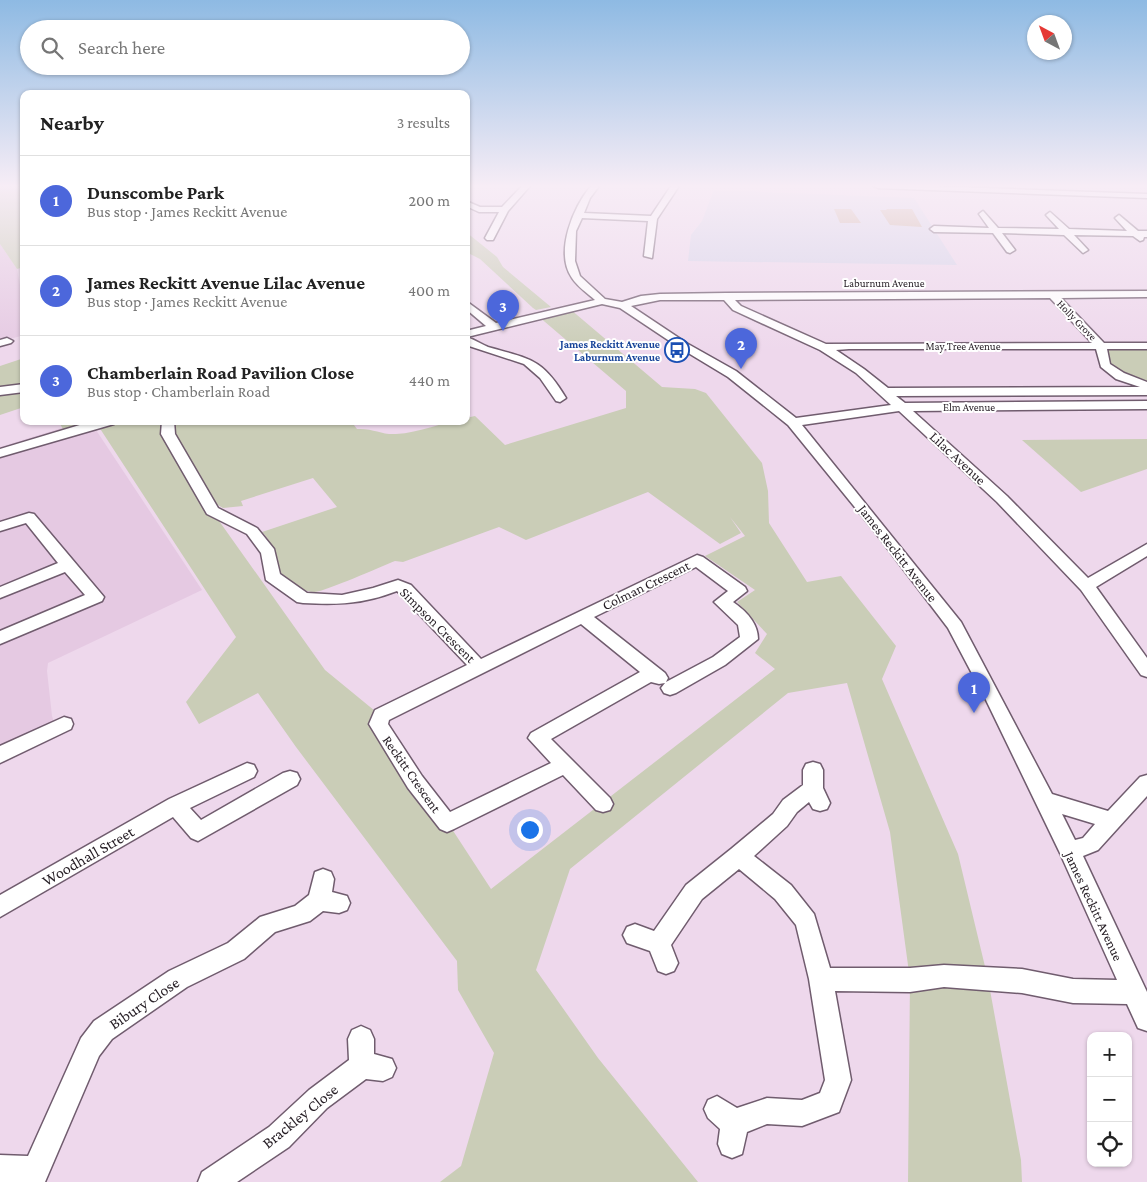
<!DOCTYPE html>
<meta charset="utf-8">
<style>
body{margin:0;font-family:"Crimson Pro",serif;background:#f6f6f6;color:#222}
.controls{position:absolute;right:15px;bottom:15px;display:grid;overflow:hidden;border-radius:10px;box-shadow:0 1px 4px #0004}
.controls button{width:45px;height:45px;display:grid;place-items:center;padding:0;border:0;border-bottom:1px solid #e0e0e0;background:#fff;color:#222;font:25px sans-serif}
.compass{position:absolute;left:1027px;top:15px;width:45px;height:45px;border-radius:50%;background:#fff;box-shadow:0 1px 4px #0004;rotate:319deg}
.you{position:absolute;left:529px;top:829px;width:18px;height:18px;margin:-12px;border:4px solid #fff;border-radius:50%;background:#1a73e8;box-shadow:0 0 0 8px #1a73e833}
.badge{display:grid;place-items:center;width:32px;height:32px;border-radius:50%;background:#4c67db;color:#fff;font-size:16px;font-weight:700}
.pin{position:absolute;translate:-50% -41px;filter:drop-shadow(0 1px 2px #0008)}
.pin::after{content:'';position:absolute;top:26px;width:18px;height:15px;background:inherit;clip-path:polygon(0 0,100% 0,50% 100%)}
.list{margin:0;padding:0;list-style:none}
h2{display:flex;justify-content:space-between;align-items:center;height:65px;margin:0;padding:0 20px;font-size:21px}
h2 small{font-size:16px;font-weight:400;color:#767676}
.list li{display:grid;grid-template-columns:32px 1fr auto;gap:15px;align-items:center;box-sizing:border-box;height:90px;padding:0 20px;border-top:1px solid #e0e0e0}
.list b{display:block;font-size:19px;white-space:nowrap}
.list p{margin:0;font-size:16px;white-space:nowrap;color:#767676}
.list em{font-size:16px;font-style:normal;color:#767676}
.icon{flex:none;width:28px;height:28px;fill:none;stroke:currentColor;stroke-width:2;stroke-linecap:round;stroke-linejoin:round}
.map{position:relative;flex:none;width:1147px;height:1182px;overflow:hidden}
.search{position:absolute;background:#fff;box-shadow:0 1px 4px #0004;left:20px;top:20px;width:450px;height:55px;display:flex;align-items:center;gap:12px;box-sizing:border-box;padding:0 18px;border-radius:28px;color:#767676;font-size:19px}
.panel{position:absolute;background:#fff;box-shadow:0 1px 4px #0004;left:20px;top:90px;width:450px;height:335px;border-radius:10px}
.map>svg:first-child{display:block}
</style>
<div class="map">
<svg width="1147" height="1182" viewBox="0 0 1147 1182">
<rect width="100%" height="100%" fill="#eed8ec"/>
<g fill="#e5c9e2">
<path d="M0,244L17,269L24,306V335L0,342Z"/>
<path d="M84,421H90L202,590L48,663L47,671L52,716L58,735L0,765V447Z"/>
</g>
<path fill="#d6d3e9" d="M714,190L914,198L957,265L688,261L691,235L702,221Z"/>
<g fill="#cacdb7">
<path d="M0,186H24V267L17,269L0,244Z"/>
<path d="M466,232L497,257L503,267L551,307L536,310L533,308L480,259L466,252Z"/>
<path d="M570,309L662,387L695,389L706,393L762,463L768,491L769,523L807,582L841,576L896,646L882,679L958,854L988,979L1021,1160L1022,1182H908L910,980L890,832L847,683L788,693L570,869L536,970L598,1058L698,1182H440L461,1166L494,1053L458,990L457,961L296,747L258,693L199,724L186,702L236,637L97,424L65,432L58,421H165L212,511L325,670L375,711L491,889L775,669L755,653L767,634L737,602L755,590L705,556L745,536L730,517L741,533L720,544L648,492L526,540L499,527L403,562L395,561C380,567 326,591 315,592C304,592 290,585 284,577C272,564 276,545 262,532L337,507L313,478L241,501L243,506L223,508L216,504L179,441L175,433L176,421H351L357,429C373,428 382,435 396,434C420,433 442,421 466,421V418L475,416L505,445L626,408V391L538,316Z"/>
<path d="M1108,349H1147V383L1125,375L1111,365Z"/>
<path d="M24,358V407L0,415V366Z"/>
<path d="M1147,439V469L1081,492L1022,440Z"/>
</g>
<g fill="#cbad98">
<path d="M834,209H851L861,223H840Z"/>
<path d="M886,209H912L922,227L890,225L880,210H887Z"/>
</g>
<g fill="none" stroke-linecap="round" stroke-linejoin="round">
<defs>
<g id="street">
<path d="M522,186H530L508,211L493,240H487L485,238L499,212H479L466,206V201L480,207H502Z"/>
<path d="M591,186H599L590,198L584,213L651,216L671,186H679L657,219L652,258L644,256L648,221L582,218L576,231L575,261L580,276L605,299L622,302L641,296L660,294L726,293L1147,291V297L1061,298L1104,343H1147V349H1107L1110,364L1124,373L1147,382V395L896,396L905,403L1147,401V409L913,411L1007,496L1088,578L1147,544V556L1096,587L1147,658V677L1141,675L1081,590L997,502L899,411L802,425L961,622L1052,794L1108,811L1140,777L1147,775V796L1098,850L1083,856L1147,992V1031L1138,1028L1127,1004L1073,1003L1022,993L944,987L910,992L835,991L851,1080L839,1112L802,1126L767,1124L747,1132L742,1154L732,1158L722,1154L718,1144L720,1129L708,1118L704,1109L708,1100L717,1096L737,1108L767,1098L802,1100L820,1093L825,1080L809,979L796,925L775,899L739,869L702,899L671,945L678,963L674,971L666,974L658,971L650,951L627,943L623,935L627,927L635,924L654,931L686,885L731,849L773,814L783,800L803,785V770L806,764L813,762L820,764L823,770V788L830,803L827,809L820,811L813,809L809,802L797,812L787,826L754,856L791,885L814,914L830,968H910L944,965L1022,969L1073,979L1117,980L1059,851L986,700L948,628L875,532L788,425L728,377L680,348L620,308L602,304L467,337C475,340 481,344 488,347C530,359 542,358 566,398L560,402L556,401L540,378L524,364L466,345V331L486,326L466,309V301L496,323L595,300C587,293 577,286 572,278C554,252 574,206 591,186ZM1050,298L1092,343L826,344L741,306L735,300ZM660,300H724L733,310L820,350L856,373L891,405L796,418L736,371L688,344L631,306ZM849,349H1096L1101,367L1116,379L1140,387L888,388L864,369L836,350ZM1062,814L1095,824L1083,838L1075,840Z"/>
<path d="M874,186H931L1147,194V198L878,188Z"/>
<path d="M983,211L998,228L1059,229L1046,215L1050,212L1069,229L1127,231L1115,218L1119,215L1138,231H1147V237H1144L1143,240L1140,241L1133,236L1074,235L1088,250L1083,253L1064,235L1002,233L1015,250L1010,253L1007,252L993,233L934,232L930,229L934,226L989,228L979,214Z"/>
<path d="M7,338L13,341L11,343L0,346V340Z"/>
<path d="M24,384V392L0,395V387Z"/>
<path d="M93,421H115L114,424L0,457V449Z"/>
<path d="M162,421H174L175,434L218,508L257,528L274,549L280,574L307,593L342,595L373,588L398,580L411,585L481,659L697,555L703,557L745,587L747,591L733,602C746,611 758,623 758,639L725,665L676,693L670,695L664,693L661,688L665,683L659,684L651,682L551,739L610,798L613,804L610,810L603,812L596,810L563,775L454,829L447,832L440,829L408,788L369,724L375,710L467,665L397,591C363,604 339,605 303,603L297,602L266,580L261,553L247,534L207,514L161,434ZM696,567L728,591L714,602L738,625L740,637L713,657L666,682L668,678L665,673L594,617ZM581,624L640,672L531,733L528,738L551,763L450,812L422,776L388,724L389,720Z"/>
<path d="M29,513L34,514L104,597L102,601L0,644V631L85,595L65,572L0,598V587L58,563L26,523L0,531V522Z"/>
<path d="M64,717L71,719L73,724L71,729L0,763V746Z"/>
<path d="M247,763L254,765L257,771L254,777L190,808L201,820L283,773L290,771L297,773L300,779L297,785L198,841L191,838L173,817L0,917V895L169,799Z"/>
<path d="M323,869L331,872L334,879L332,892L347,896L350,903L347,910L339,913L323,911L310,921L275,932L244,959L187,987L112,1039L99,1056L45,1182H0V1155L28,1156L81,1038L94,1021L169,971L228,943L260,917L295,906L309,895L315,872Z"/>
<path d="M361,1026L370,1030L374,1039V1054L392,1059L396,1068L392,1077L383,1081L366,1079L327,1108L289,1147L237,1182H198L202,1172L269,1127L309,1090L349,1060L348,1039L352,1030Z"/>
</g>
</defs>
<use href="#street" stroke="#705c6e" stroke-width="3"/>
<use href="#street" fill="#fff" fill-rule="evenodd"/>
</g>
<linearGradient id="sky" x2="0" y2="1"><stop stop-color="#8ebae3"/><stop offset="0.53" stop-color="#f7edf6"/><stop offset="1" stop-color="#f7edf6" stop-opacity="0"/></linearGradient>
<rect width="1147" height="351" fill="url(#sky)"/>
<defs>
<symbol id="bus-ring" viewBox="-11 -11 22 22"><circle r="9.5" fill="#fff" stroke="#1a4fb4" stroke-width="1.5"/><path d="M-5-6H5V4H4V6H2V4H-2V6H-4V4H-5ZM-3.5-4V0h7V-4ZM-3.5 1.2v1.5H-2V1.2ZM2 1.2v1.5H3.5V1.2Z" fill="#1a4fb4"/></symbol>
</defs>
<g fill-rule="evenodd">
<use href="#bus-ring" x="663" y="336" width="28" height="28"/>
</g>
<g text-anchor="middle" dominant-baseline="central" stroke-width="4" stroke-linejoin="round" paint-order="stroke">
<g font-size="11" fill="#241c23" stroke="#fff">
<text x="884" y="283">Laburnum Avenue</text>
<text transform="translate(1077 320) rotate(46)">Holly Grove</text>
<text x="963" y="346">May Tree Avenue</text>
<text x="969" y="407">Elm Avenue</text>
</g>
<g font-size="11" font-weight="bold" fill="#164399" stroke="#fff" text-anchor="end">
<text x="660" y="344">James Reckitt Avenue<tspan x="660" dy="13">Laburnum Avenue</tspan></text>
</g>
<g font-size="14" fill="#241c23" stroke="#fff">
<text transform="translate(958 458) rotate(43)">Lilac Avenue</text>
<text transform="translate(898 553) rotate(52)">James Reckitt Avenue</text>
<text transform="translate(646 585) rotate(-26)">Colman Crescent</text>
<text transform="translate(438 625) rotate(45)">Simpson Crescent</text>
<text transform="translate(412 774) rotate(55)">Reckitt Crescent</text>
<text transform="translate(1094 906) rotate(65)">James Reckitt Avenue</text>
</g>
<g font-size="16" fill="#241c23" stroke="#fff">
<text transform="translate(88 856) rotate(-30)">Woodhall Street</text>
<text transform="translate(144 1003) rotate(-34)">Bibury Close</text>
<text transform="translate(300 1116) rotate(-39)">Brackley Close</text>
</g>
</g>
</svg>
<div class="controls">
<button>+</button>
<button>−</button>
<button><svg class="icon" aria-label="locate" viewBox="0 0 24 24"><circle cx="12" cy="12" r="6"/><path d="M12 2v4M12 18v4M2 12h4M18 12h4"/></svg></button>
</div>
<svg class="compass" viewBox="-18 -18 36 36"><path d="M0-13l5 13h-10z" fill="#e53935"/><path d="M0 13l5-13h-10z" fill="#767676"/></svg>
<div class="you"></div>
<div class="pin badge" style="left:974px;top:713px">1</div>
<div class="pin badge" style="left:741px;top:369px">2</div>
<div class="pin badge" style="left:503px;top:331px">3</div>
<div class="search"><svg class="icon" aria-label="search" viewBox="0 0 24 24"><circle cx="10" cy="10" r="6"/><path d="M15 15l6 6"/></svg>Search here</div>
<section class="panel">
<h2>Nearby<small>3 results</small></h2>
<ul class="list">
<li><span class="badge">1</span><div><b>Dunscombe Park</b><p>Bus stop · James Reckitt Avenue</p></div><em>200 m</em></li>
<li><span class="badge">2</span><div><b>James Reckitt Avenue Lilac Avenue</b><p>Bus stop · James Reckitt Avenue</p></div><em>400 m</em></li>
<li><span class="badge">3</span><div><b>Chamberlain Road Pavilion Close</b><p>Bus stop · Chamberlain Road</p></div><em>440 m</em></li>
</ul>
</section>
</div>
